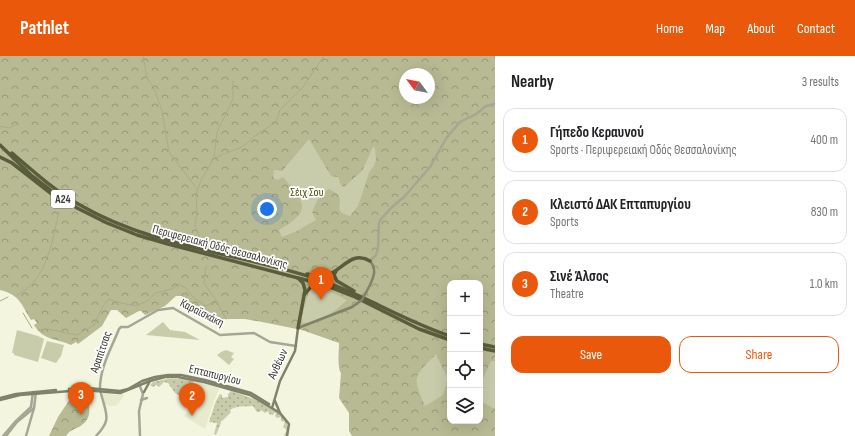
<!DOCTYPE html>
<meta charset="utf-8">
<style>
body{margin:0;font-family:"Sofia Sans Condensed",sans-serif;background:#f6f6f6;color:#202124}
.controls{position:absolute;right:12px;bottom:12px;display:grid;overflow:hidden;border-radius:8px;box-shadow:0 4px 16px #0002}
.controls button{width:36px;height:36px;display:grid;place-items:center;padding:0;border:0;border-bottom:1px solid #e0e0e0;background:#fff;color:#202124;font:20px sans-serif}
.compass{position:absolute;left:399px;top:12px;width:36px;height:36px;border-radius:50%;background:#fff;box-shadow:0 4px 16px #0002;rotate:302deg}
.you{position:absolute;left:267px;top:153px;width:14px;height:14px;margin:-10px;border:3px solid #fff;border-radius:50%;background:#1a73e8;box-shadow:0 0 0 6px #1a73e833}
.badge{display:grid;place-items:center;width:26px;height:26px;border-radius:50%;background:#ea580c;color:#fff;font-size:13px;font-weight:700}
.pin{position:absolute;translate:-50% -33px;filter:drop-shadow(0 1px 2px #0008)}
.pin::after{content:'';position:absolute;top:21px;width:14px;height:12px;background:inherit;clip-path:polygon(0 0,100% 0,50% 100%)}
.list{margin:0;padding:0;list-style:none}
h2{display:flex;justify-content:space-between;align-items:center;height:52px;margin:0;padding:0 16px;font-size:17px}
h2 small{font-size:13px;font-weight:400;color:#757577}
.list li{display:grid;grid-template-columns:26px 1fr auto;gap:12px;align-items:center;box-sizing:border-box;height:64px;margin:0 8px 8px;padding:0 8px;border:1px solid #e0e0e0;border-radius:12px}
.list b{display:block;font-size:15px;white-space:nowrap}
.list p{margin:0;font-size:13px;white-space:nowrap;color:#757577}
.list em{font-size:13px;font-style:normal;color:#757577}
.actions{display:flex;gap:8px;padding:12px 16px}
.actions a{flex:1;padding:9px 0;border:1px solid #ea580c;border-radius:12px;text-align:center;font-size:14px;color:#ea580c}
.actions .main{background:#ea580c;color:#fff}
.icon{flex:none;width:22px;height:22px;fill:none;stroke:currentColor;stroke-width:2;stroke-linecap:round;stroke-linejoin:round}
.map{position:relative;flex:none;width:495px;height:380px;overflow:hidden}
header{display:flex;align-items:center;gap:24px;box-sizing:border-box;height:56px;padding:0 20px;background:#ea580c;color:#fff}
header strong{font-size:19px}
nav{display:flex;gap:22px;margin-inline-start:auto;font-size:14px}
main{display:flex}
aside{flex:1;background:#fff}
.map>svg:first-child{display:block}
</style>
<header>
<strong>Pathlet</strong>
<nav><a>Home</a><a>Map</a><a>About</a><a>Contact</a></nav>
</header>
<main>
<div class="map">
<svg width="495" height="380" viewBox="0 0 495 380">
<defs>
<pattern id="grass-dots" width="8" height="8" patternUnits="userSpaceOnUse"><rect width="8" height="8" fill="#c9ccab"/><path d="M2 2h.1M6 6h.1" fill="none" stroke="#a4a78c" stroke-width="1.8" stroke-linecap="round"/></pattern>
<pattern id="forest-crowns" width="20" height="18" patternUnits="userSpaceOnUse"><rect width="20" height="18" fill="#b7ba92"/><path d="M2 6a3 3 0 1 1 6 0M12 15a3 3 0 1 1 6 0" fill="none" stroke="#969878"/></pattern>
</defs>
<rect width="100%" height="100%" fill="#f3f5df"/>
<g fill="#e7eacc">
<path d="M196,325L217,331L219,333L214,344L205,373L184,360L189,353Z"/>
<path d="M102,336L116,339L123,338L124,340L116,350H111L105,348Z"/>
</g>
<g fill="url(#grass-dots)">
<path d="M167,323H183L194,325L190,341L188,339L185,340L189,344L175,337L168,327L164,326L159,331L156,329L153,331L150,329L153,326Z"/>
<path d="M231,335C246,340 281,351 287,367C288,372 287,376 286,380L284,379L287,374L283,371L285,366L281,365V361L277,362L275,360L276,357H274L273,359L269,358L268,355L265,357L261,354L260,356H257L253,350C244,351 237,349 230,354L231,356L222,365H221V367L216,379L214,378L217,367L209,366L216,345L220,338L222,339V342L228,341V338Z"/>
</g>
<g fill="url(#forest-crowns)" fill-rule="evenodd">
<path d="M0,0H495V380H352L349,375V357L339,342L341,317C337,312 339,294 339,287L302,274L262,266L245,263H220L198,254L196,257L190,254L192,250L182,240H176L165,250L145,259L141,255H139L126,262L117,254H111L102,270L78,288L76,286L71,289C56,282 44,285 34,269L37,267L34,263L31,264C21,248 20,239 0,234ZM405,18H429V42H405ZM450,227H480V365H450Z"/>
<path d="M87,336C89,351 94,362 79,371C74,373 69,375 66,380H49L58,361L72,340L75,337Z"/>
</g>
<g fill="#c9ccab">
<path d="M309,83L331,120L338,121L341,129L344,131L362,115L373,91L375,92L376,104L374,110L369,117L358,150L350,160C330,155 346,147 337,138C335,136 331,134 328,133L317,145L312,156L316,164L297,175L282,181L279,174C312,155 306,147 283,121L277,124L273,121L274,114L282,115Z"/>
<path d="M315,228L347,244C334,256 321,267 303,267C300,261 303,258 304,252C307,243 308,235 315,228Z"/>
<path d="M163,266L170,274L185,276L200,284L146,279Z"/>
<path d="M17,274L38,280L44,283L38,306L14,299V297H12Z"/>
<path d="M47,285L64,289L61,300L56,307L41,302Z"/>
<path d="M226,294L234,297L231,301L234,303L229,309L217,299L221,296Z"/>
<path d="M436,298L448,323L443,339L425,350C412,319 413,322 436,298Z"/>
<path d="M491,305H495V352H493L480,345V329Z"/>
</g>
<g fill="none" stroke-linecap="round" stroke-linejoin="round">
<g stroke="#a9ac84" stroke-width="1">
<path d="M143,0L147,22L154,32L162,55L169,96L197,133"/>
<path d="M0,70L9,72L17,68"/>
<path d="M214,102L217,76L233,43V25"/>
<path d="M200,182L195,170L197,153L196,139L201,124L214,102L242,91L255,80L276,66L280,54L303,31L324,0"/>
<path d="M206,210L204,227L216,244L226,263"/>
<path d="M17,239C47,225 52,185 59,156"/>
<path d="M0,245L8,241"/>
<path d="M23,257L32,272"/>
<path d="M38,274L47,273L77,279L94,269L103,250L109,243L121,247L136,250L149,244L155,237L172,233L179,228L186,232L194,242L206,250L216,244"/>
</g>
<g stroke="#a5a795" stroke-width="2.5">
<path d="M495,0V1"/>
<path d="M370,205L376,199L378,192L379,167L381,163L391,152L404,141L430,111L447,81L460,66L476,58L486,50L495,48"/>
<path d="M139,328L143,338L139,355L140,380"/>
<path d="M141,344L147,342"/>
<path d="M3,380L15,366L31,351L33,336"/>
<path d="M6,380L17,366L34,352L36,336"/>
<path d="M26,380L34,352"/>
<path d="M96,380C111,364 107,360 102,341C101,338 100,335 100,332C100,311 112,291 119,273L121,271H128L158,254L173,252L220,279L254,277L270,286L296,290"/>
</g>
<g stroke="#808269" stroke-width="2.5">
<path d="M370,205C377,213 374,220 370,229"/>
<path d="M69,333L88,332L120,335L128,333L142,325L155,321L168,319H181L205,324L251,337L269,348"/>
<path d="M144,336L150,325"/>
<path d="M0,342L16,338L56,334"/>
<path d="M0,344L20,339L83,334L120,337L150,325L165,321H178L204,326L250,339L280,357"/>
<path d="M275,345L280,357L289,368L287,380"/>
<path d="M272,352L280,325L295,295L298,272L352,251"/>
</g>
<g stroke="#5a5d3b" stroke-width="3.5">
<path d="M0,89L32,120L54,137L77,152L107,167L137,179L168,188L325,229L353,240L419,273L450,284"/>
<path d="M12,97C34,116 55,135 80,149C152,191 238,197 317,223C363,238 404,265 450,280"/>
<path d="M0,101L12,107L53,139"/>
<path d="M336,215L334,219L337,225L354,235"/>
<path d="M307,218C312,219 319,221 324,220C341,217 351,193 370,205"/>
<path d="M305,238L315,226"/>
<path d="M298,272L305,234L303,227L298,222"/>
<path d="M480,288L495,291"/>
<path d="M480,292L495,295"/>
</g>
<path stroke="#808269" stroke-width="2.5" d="M352,251L362,244L370,229"/>
</g>
<g text-anchor="middle" dominant-baseline="central" stroke-width="3.5" stroke-linejoin="round" paint-order="stroke">
<rect fill="#fff" stroke="#74746f" stroke-width="1" x="51" y="134" width="24" height="18" rx="3"/>
<g font-size="11" font-weight="bold" fill="#383931">
<text x="63" y="143">Α24</text>
</g>
<g font-size="12" fill="#4c4e0a" stroke="#fff">
<text x="307" y="136">Σέιχ Σου</text>
</g>
<g font-size="12" fill="#383931" stroke="#fff">
<text transform="translate(220 191) rotate(15)">Περιφερειακή Οδός Θεσσαλονίκης</text>
<text transform="translate(202 257) rotate(27)">Καραϊσκάκη</text>
<text transform="translate(101 296) rotate(-71)">Αραπίτσας</text>
<text transform="translate(278 308) rotate(-65)">Ανθέων</text>
<text transform="translate(215 319) rotate(14)">Επταπυργίου</text>
</g>
</g>
</svg>
<div class="controls">
<button>+</button>
<button>−</button>
<button><svg class="icon" aria-label="locate" viewBox="0 0 24 24"><circle cx="12" cy="12" r="6"/><path d="M12 2v4M12 18v4M2 12h4M18 12h4"/></svg></button>
<button><svg class="icon" aria-label="layers" viewBox="0 0 24 24"><path d="M12 4l9 5-9 5-9-5zM3 14l9 5 9-5"/></svg></button>
</div>
<svg class="compass" viewBox="-18 -18 36 36"><path d="M0-13l5 13h-10z" fill="#e53935"/><path d="M0 13l5-13h-10z" fill="#757577"/></svg>
<div class="you"></div>
<div class="pin badge" style="left:321px;top:244px">1</div>
<div class="pin badge" style="left:192px;top:360px">2</div>
<div class="pin badge" style="left:81px;top:359px">3</div>
</div>
<aside>
<h2>Nearby<small>3 results</small></h2>
<ul class="list">
<li><span class="badge">1</span><div><b>Γήπεδο Κεραυνού</b><p>Sports · Περιφερειακή Οδός Θεσσαλονίκης</p></div><em>400 m</em></li>
<li><span class="badge">2</span><div><b>Κλειστό ΔΑΚ Επταπυργίου</b><p>Sports</p></div><em>830 m</em></li>
<li><span class="badge">3</span><div><b>Σινέ Άλσος</b><p>Theatre</p></div><em>1.0 km</em></li>
</ul>
<div class="actions"><a class="main">Save</a><a>Share</a></div>
</aside>
</main>
